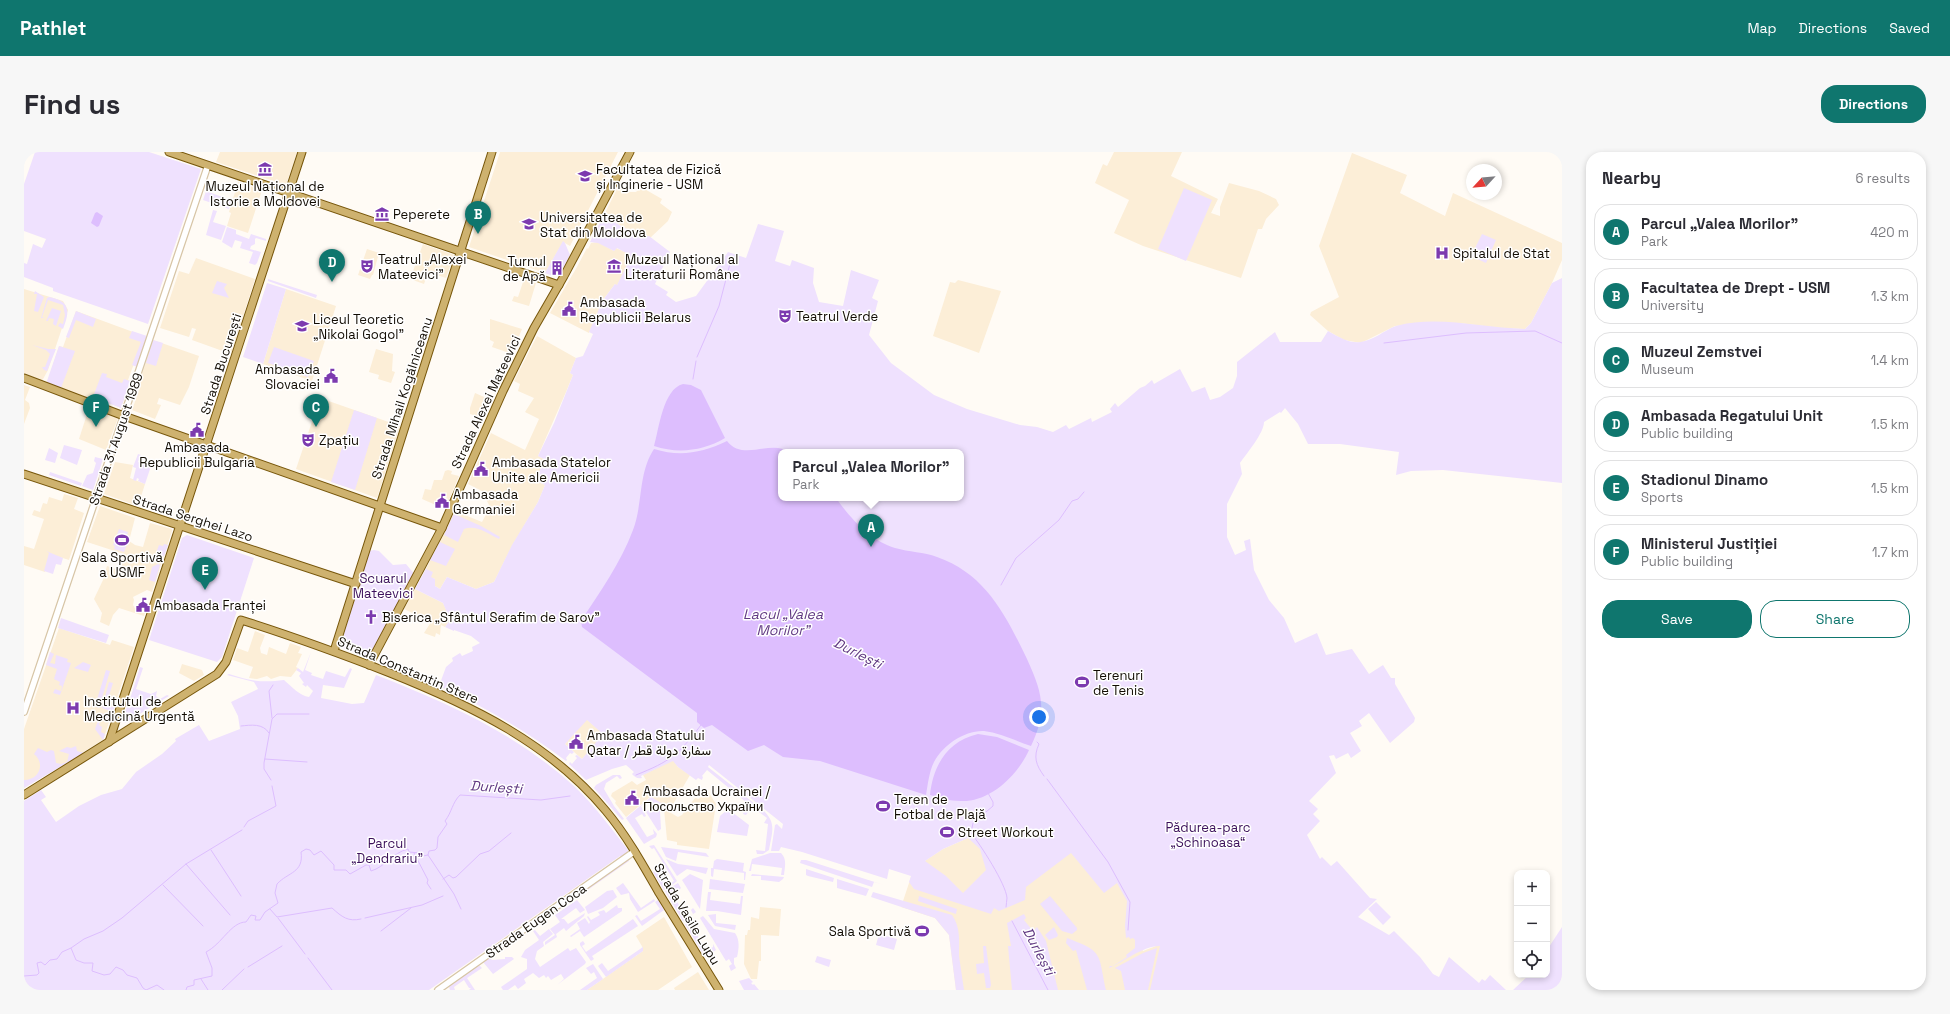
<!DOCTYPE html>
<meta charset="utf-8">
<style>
body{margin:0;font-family:"Space Grotesk",Vazirmatn,sans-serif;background:#f7f7f7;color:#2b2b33}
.controls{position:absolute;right:12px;bottom:12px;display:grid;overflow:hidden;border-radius:8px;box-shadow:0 2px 6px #0003}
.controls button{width:36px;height:36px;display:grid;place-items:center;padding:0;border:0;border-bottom:1px solid #e1e1e2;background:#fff;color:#2b2b33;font:20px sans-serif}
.compass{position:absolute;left:1442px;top:12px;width:36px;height:36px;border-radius:50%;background:#fff;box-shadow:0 2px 6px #0003;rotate:244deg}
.you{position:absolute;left:1015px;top:565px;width:14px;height:14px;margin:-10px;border:3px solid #fff;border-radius:50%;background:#1a73e8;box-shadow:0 0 0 6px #1a73e833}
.badge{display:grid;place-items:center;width:26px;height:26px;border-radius:50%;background:#0f766e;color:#fff;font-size:13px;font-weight:700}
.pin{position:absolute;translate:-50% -33px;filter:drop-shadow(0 1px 2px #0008)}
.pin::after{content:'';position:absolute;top:21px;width:14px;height:12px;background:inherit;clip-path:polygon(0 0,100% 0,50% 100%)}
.popup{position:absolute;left:754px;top:297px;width:186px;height:52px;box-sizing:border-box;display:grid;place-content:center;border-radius:8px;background:#fff;filter:drop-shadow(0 1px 3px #0005);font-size:13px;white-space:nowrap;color:#7c7c81}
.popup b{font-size:15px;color:#2b2b33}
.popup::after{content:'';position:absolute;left:50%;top:100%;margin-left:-8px;border:8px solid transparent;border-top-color:#fff}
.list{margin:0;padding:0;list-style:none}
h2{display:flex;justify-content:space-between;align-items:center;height:52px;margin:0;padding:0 16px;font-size:17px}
h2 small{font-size:13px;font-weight:400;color:#7c7c81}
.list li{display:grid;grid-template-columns:26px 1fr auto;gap:12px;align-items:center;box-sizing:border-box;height:56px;margin:0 8px 8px;padding:0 8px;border:1px solid #e1e1e2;border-radius:16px}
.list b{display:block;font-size:15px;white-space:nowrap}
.list p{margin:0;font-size:13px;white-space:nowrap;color:#7c7c81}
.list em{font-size:13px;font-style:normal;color:#7c7c81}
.actions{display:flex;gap:8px;padding:12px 16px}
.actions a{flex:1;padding:9px 0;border:1px solid #0f766e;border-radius:16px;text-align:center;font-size:14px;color:#0f766e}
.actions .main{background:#0f766e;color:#fff}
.icon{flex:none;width:22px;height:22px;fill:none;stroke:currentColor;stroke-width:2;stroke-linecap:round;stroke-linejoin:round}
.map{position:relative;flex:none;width:1538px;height:838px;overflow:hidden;border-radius:16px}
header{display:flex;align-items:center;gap:24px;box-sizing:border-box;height:56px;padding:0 20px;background:#0f766e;color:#fff}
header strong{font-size:19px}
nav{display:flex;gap:22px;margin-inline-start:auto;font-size:14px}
.intro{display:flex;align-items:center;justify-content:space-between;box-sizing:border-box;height:96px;padding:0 24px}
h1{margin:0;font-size:28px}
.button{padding:10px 18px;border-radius:16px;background:#0f766e;color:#fff;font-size:14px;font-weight:700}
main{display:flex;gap:24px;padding:0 24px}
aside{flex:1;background:#fff;border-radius:16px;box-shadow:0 2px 6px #0003}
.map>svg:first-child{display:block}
</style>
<header>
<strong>Pathlet</strong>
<nav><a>Map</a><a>Directions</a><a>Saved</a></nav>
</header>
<div class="intro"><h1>Find us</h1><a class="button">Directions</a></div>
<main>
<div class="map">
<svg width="1538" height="838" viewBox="0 0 1538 838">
<rect width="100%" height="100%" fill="#fffbf5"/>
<g fill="#fceed7">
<path d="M196,0H273L262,33L192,10Z"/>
<path d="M476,0H594L546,94L539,90L521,121L445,95Z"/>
<path d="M1090,0H1158L1147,24L1194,47L1187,61L1196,64V55L1205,31L1235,39L1252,47L1255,53L1242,67L1238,77H1234L1217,126L1119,94L1090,81L1105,48L1071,31L1079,12L1083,14Z"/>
<path d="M1328,1L1383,23L1376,41L1421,64L1429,41L1538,91V108L1528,131L1507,171L1501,177L1476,176L1435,171H1402L1371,174L1337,191L1320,188L1304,179L1286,163L1287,160L1315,145L1295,94Z"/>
<path d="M214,30L238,38L224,81L203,74L207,61L205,60Z"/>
<path d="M594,35L604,40H612L617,35L638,47L636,51L648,60L644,69L626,86L615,83L586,68L585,64L581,61Z"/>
<path d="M574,90L590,99L592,96L605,102L606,107L593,134L591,132L579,148L565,181L526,161L553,115L563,96L564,97L567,91Z"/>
<path d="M399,92L430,103L422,126L404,120L400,132L386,127Z"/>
<path d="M343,97L355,101L349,123H348L346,127L334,123Z"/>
<path d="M172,106L231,127L207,202L168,188L172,177L168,176L165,185L136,176L155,119L165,122Z"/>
<path d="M500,127L512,131L505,154L488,149L490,144L494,145Z"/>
<path d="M934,128L977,139L955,201L909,184L926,130L931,131Z"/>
<path d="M0,137L39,149L44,158L24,218L18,229L0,224Z"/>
<path d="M262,137L312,154L288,229L239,212Z"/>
<path d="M52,159L120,184L104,228L106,229L97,256L70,245L69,249L23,231L35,194L39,195Z"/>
<path d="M466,167L498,177L488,202L468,195L470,190L466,188Z"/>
<path d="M513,184L552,206L546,221L549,223L542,240L514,304L520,307L512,329L521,333L514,350L488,394L470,430L452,437L423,425L416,437L411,434V427L399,423L431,359L458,370L466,355L458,339L444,332L467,281L501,298L515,267L501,260L510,246L494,239L496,232L490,229Z"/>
<path d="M129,188L175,204L165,235L156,253L135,246L133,252L137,253L131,267L108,258L117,233L115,232Z"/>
<path d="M352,197L369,202L368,219L371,220L367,231L354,227L355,223L345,220Z"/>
<path d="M0,233L6,235L1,248L5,251L6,256L0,272Z"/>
<path d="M451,241L467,248L459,266L446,262V256Z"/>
<path d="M296,246L376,274L353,346L272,317Z"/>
<path d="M65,256L94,266L82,298L55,287Z"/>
<path d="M91,310L109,313L106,326L121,332L114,354L80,342Z"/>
<path d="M424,318L428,319L427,322L435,324L421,357L398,347L401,337L407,338L410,328H418L421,319Z"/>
<path d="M40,342L54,346L50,357L60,361L45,408L26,402L21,420L0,413V394L10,397L20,367L8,363L10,358L16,360L19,351L23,352L25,345L38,349Z"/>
<path d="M76,354L111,366L105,389L111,393L119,395L126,371L148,377V379L128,440L123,438L109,445L110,448L109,453L112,458L121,461L120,464L95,456L89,463L85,474L76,470L78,461L70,447L79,428L83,414L95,418L100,402L63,390Z"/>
<path d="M391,437L419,451L421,455L426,468L421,475L417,473L416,483L412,481L411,485L400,481L407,470L380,457Z"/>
<path d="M35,476L86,493L88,488L110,495L79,588L0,636V577Z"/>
<path d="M231,479L241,483L236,496L237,501L243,503L245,495L262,502L266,491L277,495L274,501L278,502L272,515L274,516L267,525L256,524L247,527L243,524L233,527L225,526L229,515L209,508L213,496L224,500Z"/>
<path d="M158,512L178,518L180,523L170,529L155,521Z"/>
<path d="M562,567L580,582L558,607L541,592Z"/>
<path d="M649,608L654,615L666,623L648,654L637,652L626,645L602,665L591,651L592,649L587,644L588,641L608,629L613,633L622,628L619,623Z"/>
<path d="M1023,626L1106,750L1119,799L1132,794H1141L1130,838H932L925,783L911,766L877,755L890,716L919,697L944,686Z"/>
<path d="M680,638H683L692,652L685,697L653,693V690L643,688L640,657L654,665L658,663L671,646L675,647Z"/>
<path d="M736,755L757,757L755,784L737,783V809H735L733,827H727L720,812L721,783H723L724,778H726L727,765L735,767Z"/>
<path d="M640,765L668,815L634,838H563L619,799V796L612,784Z"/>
<path d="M674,820L685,838H651L650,836Z"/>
</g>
<g fill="#efe1fe" fill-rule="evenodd">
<path d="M11,0H125L177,17L124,172L29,139V136L0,125V111L3,112L9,92L18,96L22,87L0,79V32Z"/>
<path d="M1160,36L1188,48L1162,109L1134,97Z"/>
<path d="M182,39L204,47V49L207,50L205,57L179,48Z"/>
<path d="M189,58L193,59L189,70L202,74L197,88L182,83Z"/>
<path d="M581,61L585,64L586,68C595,72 616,87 625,84L646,100L631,132L644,140L642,143L652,150L672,144L704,100L722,106L734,72L760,79L751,109L766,114L768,108L790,116L789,131L795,150L819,154L827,118L855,128L848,146L854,149L845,183L867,211L910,243L943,257L996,273L1013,275L1029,280L1042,273L1045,277L1067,266L1068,270L1088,260L1086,257L1091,251L1094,255L1116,236L1121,234L1128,228L1130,232L1156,217L1168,240L1181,235L1186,248L1196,245L1209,236L1213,224V210L1251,180L1256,190H1297L1304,179C1325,191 1333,195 1355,183C1360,180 1366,176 1372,174C1414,163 1458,176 1501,177L1507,171L1528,131L1538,126V331L1419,318L1387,319L1372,323L1375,300L1316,292H1284L1274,272L1261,256L1257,261L1256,260L1240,270C1240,281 1223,301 1216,311L1218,322L1203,352V385L1211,403L1222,398L1220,389L1226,387L1230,418L1245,448L1260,466L1271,491L1293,481L1302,503L1328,497L1345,522L1359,513L1367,526H1371V532L1391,566L1390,570L1366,591L1345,561L1335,569L1338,574L1326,581L1337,599L1327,606L1324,601L1312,607L1310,603L1305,604L1312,621L1285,649L1294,657L1289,662L1296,669L1283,683L1296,707L1298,705L1307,714L1313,709L1346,746L1353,747L1334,765L1365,783L1370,779L1396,805L1409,822L1415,825L1425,805L1455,831L1458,827L1461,829L1466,823L1482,838H1126L1136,794C1121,793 1099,810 1085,816L1086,814H1089L1103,805L1102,803L1111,796V788L1109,786L1106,787L1105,785L1102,786L1101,774L1103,749L1093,731L1080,741L1047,701L1002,735L1001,748L975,759L970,756L967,762L890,737L885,730L887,724L865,717L863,727L778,700L757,695L755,699H747L751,673L753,672L758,677L759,672L685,613L684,615L731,652L722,663L719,662L721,658L724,661L728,655L683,618L678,624L679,625L678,628L674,626L672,628L654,615L649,609L617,624L618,626C613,627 611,625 608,622L610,620L602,613L588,617L562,628L545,612L546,610L548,612L553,606L551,604L553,603L558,607L579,582L563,568L541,592L550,600L548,602L546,601L542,606L543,608L542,609C502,579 461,555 415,534L422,515L429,509L428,506L436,501L438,504L449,499L448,495L456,491L447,484L430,478V479L421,475L426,468L419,451L391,437L402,417L409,420L407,425L411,427V434L416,437L423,425L452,437L470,430L488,393L514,350L521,333L512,329L520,307L514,304L530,271L549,223L546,221L552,206L559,204L569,182L565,180L579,148L591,132L593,133L606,107L604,102L593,96L590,99L574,91L566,90ZM757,300H937V346H757ZM944,686L956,697L962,718L939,741L922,724L901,709L919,697Z"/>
<path d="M203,75L212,78V82L225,87L227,82L242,87V89L232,86L231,87V92L227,94L226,97L237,100L233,111L231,113L225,111L229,100L216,96L218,90L211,88L208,96L198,90Z"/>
<path d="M1458,82L1472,88L1462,111L1447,104Z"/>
<path d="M539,89L541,91L546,103L537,120L532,123L535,120L537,114L533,111L531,112L529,124L521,121Z"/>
<path d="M244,127L293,143L292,146L244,129Z"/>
<path d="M193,129L203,132L200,136L205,146L188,141Z"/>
<path d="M243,131L262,137L239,212L219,205Z"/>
<path d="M11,139L20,145L14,160L10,159L13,142H10Z"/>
<path d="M25,145C45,149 47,158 39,177L34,174L36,171L39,172L41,163L39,153L24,148L18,165L20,166H17L23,146Z"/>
<path d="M28,156L37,159L32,174L29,172L30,167L25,166L24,169H22Z"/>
<path d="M52,159L72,167L69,175L52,168L45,186L42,185Z"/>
<path d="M108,179L123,184L113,215L108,213L117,190L105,186Z"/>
<path d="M129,188L139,191L132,214L122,211Z"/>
<path d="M8,193L24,197H32L23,219L20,218L18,215H21L26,202L22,198Z"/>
<path d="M35,194L51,199L37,236L24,232L23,229Z"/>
<path d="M250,195L290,209L284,225L244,211Z"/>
<path d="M78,221L83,222L82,225L98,231L100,227L106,229L97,256L69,245Z"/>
<path d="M330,258L353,266L331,338L307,330Z"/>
<path d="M40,293L58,298L53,313L36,306Z"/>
<path d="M25,296L34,301L31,311L21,308Z"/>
<path d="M114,302L117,303L114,310L125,314L127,307L129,308L121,332L114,329L115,327L113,326L112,329L109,328L112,316L109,315Z"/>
<path d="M71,305L79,307L69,338L58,334L63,323L69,321L72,311L70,309Z"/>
<path d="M26,320L58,331L57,334L25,323Z"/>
<path d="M430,362L457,374L476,385L475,387C465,382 452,372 440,377L434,390L420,383Z"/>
<path d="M95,377L104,380L103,383L106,384L100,400L90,397L91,394L89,393Z"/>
<path d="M163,383L230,406L198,505L193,510L125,488L158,386Z"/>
<path d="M416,390L431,397L422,414L406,408Z"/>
<path d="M140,392L144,393L140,404L130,406L135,393L139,394Z"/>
<path d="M350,398L355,399L369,413L382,412L391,423L346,507L319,496L317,492L345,399Z"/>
<path d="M22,399L39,406L37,413L32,412L29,422L20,419L25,401Z"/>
<path d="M134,412L136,413L131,430L125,428L128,415Z"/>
<path d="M37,466L85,483L82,491L34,476Z"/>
<path d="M26,500L30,502L26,511L31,512L32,503L44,507L43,510L47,511L36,543L29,541L31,537L37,539L38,534L35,533L36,530L30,527L33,517L22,513Z"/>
<path d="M287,500L281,518L288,521L287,523L299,527L302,519L321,525L326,516L328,517L320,536L299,533L297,546L328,552L340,551L352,523C424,551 493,582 551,635C571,654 587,676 604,698L603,702L598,706L596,704L405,838H0V649L17,638L22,645L17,648L32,670L55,654L77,643L98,637L112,620L138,602L152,589L151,587L175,573L185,589L216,577L214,564L207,550L234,537L230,530L203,523L205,522C226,529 239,531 260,528C267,534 276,544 285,545L289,539L283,533L282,535L278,532L280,531L275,524L277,521L272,518L274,516L279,520Z"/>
<path d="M59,510L67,513L64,520L50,516Z"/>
<path d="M116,515L119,516L112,537L127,542L133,539L132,544L136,547L143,543L145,544L101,571L99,566L103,555L106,556L107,551L105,550Z"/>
<path d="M82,518L86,519L75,556L71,554Z"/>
<path d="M85,530L89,531L82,553L89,555L92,551L89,560L78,556Z"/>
<path d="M77,561L87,565V567L78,564L75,573L78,575L77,580L81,582L79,588L71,577Z"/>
<path d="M52,594L53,599L60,601L0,636V628C15,628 22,612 10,602L14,596L23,600L27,598L30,599L32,611L37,612L43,610L45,602L35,599L43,595L47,596Z"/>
<path d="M589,623H596L598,626L596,627L593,624L582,631L580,637L590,654L600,667L598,668L570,636L572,633Z"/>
<path d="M627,645L639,652L636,659L637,677L634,679L622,660L627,656L623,650L617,654L622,664L620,665L618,662L611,666L623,685L630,682L629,677L633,682L632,685L620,692L602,666Z"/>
<path d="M734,654C753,669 749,676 745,698L739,702H733L732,698L741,699L744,672L740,671L743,666L731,657Z"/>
<path d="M704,657L725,673L723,684L693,680L696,664Z"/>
<path d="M630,693L653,729L647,734L644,733L650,729L630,696L628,697L625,694Z"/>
<path d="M637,695L682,701L685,705L654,700L652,709L642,705Z"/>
<path d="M746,701H757C763,707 761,714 760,723H757L758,716L728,712L727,719H725L728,707Z"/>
<path d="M604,707L605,709L508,777L507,775Z"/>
<path d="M642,707L654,712L684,716L682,722L663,717L653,724Z"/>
<path d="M693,707L720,711L719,719L722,720L721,728H720V721L690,717L689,725L687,724V716H689L690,709Z"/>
<path d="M782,708L860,733L850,730L848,735L776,711L777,708Z"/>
<path d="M782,717L810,726L809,730L784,724L782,723Z"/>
<path d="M633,718L644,736L640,738L629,720Z"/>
<path d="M666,722L679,728L676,757L658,728Z"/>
<path d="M728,722L760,725L759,727L755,730L737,728V724H727Z"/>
<path d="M686,727L721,732L719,741L685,737Z"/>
<path d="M813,727L845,737L842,744L813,736Z"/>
<path d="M599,731L617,756L630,747L631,749L614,760L606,747L605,741L597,743L592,736Z"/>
<path d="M654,731L657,736L655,738L653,736L647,740L663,766L669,762L667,758L669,756L672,760L659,769L641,739Z"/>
<path d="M589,738L593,745L579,756L564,762L561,755L583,739Z"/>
<path d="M684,740H687L686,748L716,752L717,744H719L717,763L693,759H682Z"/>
<path d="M849,740L928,763C937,775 935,791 935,804L940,838H932L925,783L911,766L847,745Z"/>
<path d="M895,744L933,757L932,762L894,749Z"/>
<path d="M1026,744L1053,776V778L1048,782L1038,779L1016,752Z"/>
<path d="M553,748L561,758L556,761L552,756L537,767H540L544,772L561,761L560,764L542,779L540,776L532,782L533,785L521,793V790L531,783L526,777L536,770L531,763Z"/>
<path d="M634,748L640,758L618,774L611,764L613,763L617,769L636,757L631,750Z"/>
<path d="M1352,750L1367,765L1359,773L1344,757Z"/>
<path d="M593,753L594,756H598V759L560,785L556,779L547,785L546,784L556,777L553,771L561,766L565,772L566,770L563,765L564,764L567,768L576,763L574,760L580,758L582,761Z"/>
<path d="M692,762V771L712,773L711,778L691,774L684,763Z"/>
<path d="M1000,762L1002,766L1000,768L1009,779L1013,775L1022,789L1034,838H988L984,794H987L983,771Z"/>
<path d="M679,764L690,777L711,781C716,788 715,797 713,805L710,806V812L712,816L707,819L705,814L708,812L705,807L702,809L676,766Z"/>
<path d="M609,767L614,774L568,804L570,807L567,809L556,793V791L559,789L561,792L558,794L562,800Z"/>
<path d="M665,770L683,799L689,795V792L692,798L681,805L661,772Z"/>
<path d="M1030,775L1034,783L1033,785L1025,788L1021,783Z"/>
<path d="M1538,775V838H1489L1505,823H1523V798Z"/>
<path d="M525,777L529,782L519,790L520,794L513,799L511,807L516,815L544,796L546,799L552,796L562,810L561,812L533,833L540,827L537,822L527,828L524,824L522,826L520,823L515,826L509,821L500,827L502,831L494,837L491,833L484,838H479L477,835L503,817V807L497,805L501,798L515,788L509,779L511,778L516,784Z"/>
<path d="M855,782L873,787L870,798L852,793Z"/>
<path d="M1043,786C1080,800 1074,801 1082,838H1063L1052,798L1049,799L1042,791Z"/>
<path d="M959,794H962L967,833L966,836H962L960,821L953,822L952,812L960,811Z"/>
<path d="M619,795V799L582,825L574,814L578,811L584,819Z"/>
<path d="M1133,796L1124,838H1101L1097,819L1091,816L1119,801Z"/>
<path d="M793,804L807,808L805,815L791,810Z"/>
<path d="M481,805H488L490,807L469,822L459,810L465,806L468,808L481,807Z"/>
<path d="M569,812L579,827L563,838H556L573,826L570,820L567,822L562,816Z"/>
<path d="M455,813L458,816L443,826L451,838H445L447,836H445L440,828L430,835L431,838H426L425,835Z"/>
<path d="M725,826L729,830L727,831L729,833L730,832L735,838H720L715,829Z"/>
</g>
<g fill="#ddbefe">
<path d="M73,60L79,64L75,74L73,75L67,71L71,61Z"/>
<path d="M659,232L667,233L677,238L701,286C679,299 654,302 630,294C635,277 639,237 659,232Z"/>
<path d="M703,289C719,310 747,287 765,300H757V346H812C826,366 847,389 871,396C885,400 900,400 913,405C962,422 982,464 1003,507C1018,540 1024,559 1007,594C992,589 976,581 960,579C941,578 919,593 910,610C905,620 904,632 902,643L796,609L759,605L740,593L724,599L688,573L680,576L673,570V561L558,475L557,469C576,440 597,410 609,378C619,352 614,321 630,297C656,305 678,301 703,289Z"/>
<path d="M954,582L973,585L1005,598C994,623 966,650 937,649C926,649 916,646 906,643C909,614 923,589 954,582Z"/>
</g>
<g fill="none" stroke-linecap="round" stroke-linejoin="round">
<g stroke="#ddbefe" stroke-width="1">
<path d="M1360,191L1442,181L1511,179L1538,191"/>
<path d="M673,205L695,154L708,104"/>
<path d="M669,227L672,209"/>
<path d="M977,433L992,406L1035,368L1048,349L1054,347L1060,340"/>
<path d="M248,566L245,539L249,533"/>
<path d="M217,574C227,573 239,571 245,581"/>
<path d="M1013,590L1015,592C1009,605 1012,613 1020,624"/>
<path d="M241,607L283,610"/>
<path d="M612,623C647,609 654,603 677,573"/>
<path d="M1023,627L1084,710L1106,750L1104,778"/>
<path d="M247,628L240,617V611L248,567L253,562H285"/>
<path d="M964,641L969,650V654L949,671L947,681C956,692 982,732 983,746C983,749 982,752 982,755"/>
<path d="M220,675L224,669L252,654L248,634"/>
<path d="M187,698L217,744"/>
<path d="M390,701L404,728L403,731L407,737"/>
<path d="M404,703L430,742L437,757"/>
<path d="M162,712L206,763"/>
<path d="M419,727L425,723L429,726L432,725L456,702L465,699L487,681"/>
<path d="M139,733L179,774"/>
<path d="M246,757L253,765L308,756C318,765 324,770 337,767"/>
<path d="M254,766L281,802"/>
<path d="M341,766L398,753L419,744"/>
<path d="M988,769L1024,838"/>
<path d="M357,779L387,756"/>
<path d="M47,796L60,787L79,779L98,766L162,712L218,678"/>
<path d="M284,806L308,838"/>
<path d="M224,815L258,794"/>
<path d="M0,824L13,823L15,821L13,811L17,810L21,813L26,808L33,807L38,800L47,796L52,808L60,811H69L68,819L80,823L86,822L92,815L99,818L103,823L113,826L119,836L122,838L133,833L140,838"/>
<path d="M177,827L184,838"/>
<path d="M162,838L163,835L170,833V828L188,824V816L182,800C198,792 207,770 222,770L227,763L232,764L231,768H236L241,760L254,751L251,741L253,732C264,720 280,721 277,700L282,697L286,698L290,703L297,699L310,713V718H322L326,722L342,713H345L347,719C361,715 368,701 384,697L385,700L396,701L399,704L404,703L405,699L411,698L413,696L414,685L423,672L421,669C428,660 428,651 436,643L517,648L546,644"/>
<path d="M198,838L220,817"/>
</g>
<defs>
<g id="minor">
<path d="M0,560L184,13"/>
<path d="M414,838L611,699"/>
</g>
<g id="major">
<path d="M145,0L535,133"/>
<path d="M0,226L100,264L418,376"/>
<path d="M0,322L332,432"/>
<path d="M310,499L468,0"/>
<path d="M345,513L418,376L479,239L510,176L540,124L606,0"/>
<path d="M85,590L278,0"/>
<path d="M0,643L193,522L202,510L217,468C268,484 317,502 366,521C446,553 526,591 582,659C603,684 619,713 635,741C655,773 675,806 695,838"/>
</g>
</defs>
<use href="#minor" stroke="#d7c5a6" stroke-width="8"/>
<use href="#major" stroke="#77560a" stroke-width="9"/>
<use href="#minor" stroke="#fff" stroke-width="5.5"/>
<use href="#major" stroke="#ceb26f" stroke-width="7"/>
</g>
<defs>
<symbol id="museum-bare" viewBox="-9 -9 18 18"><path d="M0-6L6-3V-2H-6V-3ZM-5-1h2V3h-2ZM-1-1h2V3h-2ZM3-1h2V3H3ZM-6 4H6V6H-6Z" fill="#7c3aaf" stroke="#fff" stroke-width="2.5" paint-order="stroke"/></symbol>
<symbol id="university-bare" viewBox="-9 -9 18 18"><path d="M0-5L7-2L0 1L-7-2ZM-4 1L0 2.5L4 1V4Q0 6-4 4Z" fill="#7c3aaf" stroke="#fff" stroke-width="2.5" paint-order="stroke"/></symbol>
<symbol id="hospital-bare" viewBox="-9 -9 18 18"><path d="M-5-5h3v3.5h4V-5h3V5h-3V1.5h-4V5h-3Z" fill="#7c3aaf" stroke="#fff" stroke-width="2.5" paint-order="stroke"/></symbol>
<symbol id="theatre-bare" viewBox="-9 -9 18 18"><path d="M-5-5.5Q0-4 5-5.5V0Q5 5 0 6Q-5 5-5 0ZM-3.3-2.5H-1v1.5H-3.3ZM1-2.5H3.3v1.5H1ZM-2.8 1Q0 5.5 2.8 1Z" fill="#7c3aaf" stroke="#fff" stroke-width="2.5" paint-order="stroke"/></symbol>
<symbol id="building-bare" viewBox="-9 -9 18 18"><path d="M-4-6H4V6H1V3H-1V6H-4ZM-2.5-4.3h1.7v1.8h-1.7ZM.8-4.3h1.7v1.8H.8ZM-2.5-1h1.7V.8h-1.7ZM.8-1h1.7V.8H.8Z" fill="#7c3aaf" stroke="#fff" stroke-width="2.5" paint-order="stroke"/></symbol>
<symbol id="civic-bare" viewBox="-9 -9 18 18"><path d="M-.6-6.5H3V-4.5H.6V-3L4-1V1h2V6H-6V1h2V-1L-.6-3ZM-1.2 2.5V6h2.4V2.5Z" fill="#7c3aaf" stroke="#fff" stroke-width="2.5" paint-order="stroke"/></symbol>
<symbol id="school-bare" viewBox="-9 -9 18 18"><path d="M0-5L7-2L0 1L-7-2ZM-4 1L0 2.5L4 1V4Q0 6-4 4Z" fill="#7c3aaf" stroke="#fff" stroke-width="2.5" paint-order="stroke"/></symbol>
<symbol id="stadium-bare" viewBox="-9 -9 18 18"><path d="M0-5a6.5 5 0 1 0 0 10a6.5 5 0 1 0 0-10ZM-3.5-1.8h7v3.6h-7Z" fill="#7c3aaf" stroke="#fff" stroke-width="2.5" paint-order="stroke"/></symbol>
<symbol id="church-bare" viewBox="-9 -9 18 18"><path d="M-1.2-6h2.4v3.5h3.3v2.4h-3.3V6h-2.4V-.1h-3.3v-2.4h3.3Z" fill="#7c3aaf" stroke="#fff" stroke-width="2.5" paint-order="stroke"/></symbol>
</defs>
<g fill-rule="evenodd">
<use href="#museum-bare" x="231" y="7" width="20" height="20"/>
<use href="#university-bare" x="551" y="14" width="20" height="20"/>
<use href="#museum-bare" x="348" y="52" width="20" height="20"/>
<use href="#university-bare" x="495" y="62" width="20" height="20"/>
<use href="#hospital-bare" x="1408" y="91" width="20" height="20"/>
<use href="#theatre-bare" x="333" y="104" width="20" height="20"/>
<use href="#museum-bare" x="580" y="104" width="20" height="20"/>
<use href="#building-bare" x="523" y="106" width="20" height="20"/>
<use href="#civic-bare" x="535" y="147" width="20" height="20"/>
<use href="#theatre-bare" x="751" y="154" width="20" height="20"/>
<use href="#school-bare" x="268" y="164" width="20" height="20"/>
<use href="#civic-bare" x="297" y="214" width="20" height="20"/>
<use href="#civic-bare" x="163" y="268" width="20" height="20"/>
<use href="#theatre-bare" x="274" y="278" width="20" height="20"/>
<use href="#civic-bare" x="447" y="307" width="20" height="20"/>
<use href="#civic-bare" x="408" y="339" width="20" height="20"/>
<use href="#stadium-bare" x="88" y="378" width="20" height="20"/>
<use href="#civic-bare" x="109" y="443" width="20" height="20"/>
<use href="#church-bare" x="337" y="455" width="20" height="20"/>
<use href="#stadium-bare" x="1048" y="520" width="20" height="20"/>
<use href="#hospital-bare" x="39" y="546" width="20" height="20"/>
<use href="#civic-bare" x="542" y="580" width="20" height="20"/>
<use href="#civic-bare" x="598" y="636" width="20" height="20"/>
<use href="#stadium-bare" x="849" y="644" width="20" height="20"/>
<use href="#stadium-bare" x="913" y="670" width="20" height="20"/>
<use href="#stadium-bare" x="888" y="769" width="20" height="20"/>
</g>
<g text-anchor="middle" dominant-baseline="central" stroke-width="3" stroke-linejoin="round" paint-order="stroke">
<g font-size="13" fill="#110b02" stroke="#fff" text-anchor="start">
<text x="572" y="17">Facultatea de Fizică<tspan x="572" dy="15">și Inginerie - USM</tspan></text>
<text x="241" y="34" text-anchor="middle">Muzeul Național de<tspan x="241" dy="15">Istorie a Moldovei</tspan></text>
<text x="369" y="62">Peperete</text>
<text x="516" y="65">Universitatea de<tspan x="516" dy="15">Stat din Moldova</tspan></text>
<text x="1429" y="101">Spitalul de Stat</text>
<text x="354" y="107">Teatrul „Alexei<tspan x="354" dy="15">Mateevici”</tspan></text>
<text x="601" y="107">Muzeul Național al<tspan x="601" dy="15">Literaturii Române</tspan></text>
<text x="522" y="109" text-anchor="end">Turnul<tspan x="522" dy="15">de Apă</tspan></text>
<text x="556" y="150">Ambasada<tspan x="556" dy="15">Republicii Belarus</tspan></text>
<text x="772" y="164">Teatrul Verde</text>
<text x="289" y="167">Liceul Teoretic<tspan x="289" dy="15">„Nikolai Gogol”</tspan></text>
<text x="296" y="217" text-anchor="end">Ambasada<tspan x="296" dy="15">Slovaciei</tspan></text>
<text x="295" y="288">Zpațiu</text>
<text x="173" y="295" text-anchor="middle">Ambasada<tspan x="173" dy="15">Republicii Bulgaria</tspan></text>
<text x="468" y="310">Ambasada Statelor<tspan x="468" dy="15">Unite ale Americii</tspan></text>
<text x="429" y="342">Ambasada<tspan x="429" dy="15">Germaniei</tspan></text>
<text x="98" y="405" text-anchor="middle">Sala Sportivă<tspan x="98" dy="15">a USMF</tspan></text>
<text x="130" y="453">Ambasada Franței</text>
<text x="358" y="465">Biserica „Sfântul Serafim de Sarov”</text>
<text x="1069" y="523">Terenuri<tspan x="1069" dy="15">de Tenis</tspan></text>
<text x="60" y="549">Institutul de<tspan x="60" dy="15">Medicină Urgentă</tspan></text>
<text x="563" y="583">Ambasada Statului<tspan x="563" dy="15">Qatar / سفارة دولة قطر</tspan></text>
<text x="619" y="639">Ambasada Ucrainei /<tspan x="619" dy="15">Посольство України</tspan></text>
<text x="870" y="647">Teren de<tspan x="870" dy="15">Fotbal de Plajă</tspan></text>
<text x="934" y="680">Street Workout</text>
<text x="887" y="779" text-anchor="end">Sala Sportivă</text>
</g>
<g font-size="13" fill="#110b02" stroke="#fff">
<text transform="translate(197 212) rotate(-72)">Strada București</text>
<text transform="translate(378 246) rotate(-72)">Strada Mihail Kogălniceanu</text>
<text transform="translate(462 250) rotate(-65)">Strada Alexei Mateevici</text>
<text transform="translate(92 287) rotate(-71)">Strada 31 August 1989</text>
<text transform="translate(169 366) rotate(18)">Strada Serghei Lazo</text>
<text transform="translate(384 518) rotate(23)">Strada Constantin Stere</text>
<text transform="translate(663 762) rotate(59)">Strada Vasile Lupu</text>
<text transform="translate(512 769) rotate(-35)">Strada Eugen Coca</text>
</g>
<g font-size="13" fill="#3c115b" stroke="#fff">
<text x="359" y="426">Scuarul<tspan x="359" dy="15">Mateevici</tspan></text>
<text x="1184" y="675">Pădurea-parc<tspan x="1184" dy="15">„Schinoasa“</tspan></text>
<text x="363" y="691">Parcul<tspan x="363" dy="15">„Dendrariu”</tspan></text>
</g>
<g font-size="14" font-style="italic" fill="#603882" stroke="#fff">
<text x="759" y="462">Lacul „Valea<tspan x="759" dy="16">Morilor”</tspan></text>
<text transform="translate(834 501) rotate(27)">Durlești</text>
<text transform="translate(472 635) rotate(4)">Durlești</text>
<text transform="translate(1015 799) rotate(62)">Durlești</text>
</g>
</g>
</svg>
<div class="controls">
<button>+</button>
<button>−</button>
<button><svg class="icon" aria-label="locate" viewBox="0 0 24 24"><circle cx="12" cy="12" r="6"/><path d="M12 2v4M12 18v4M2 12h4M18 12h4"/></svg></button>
</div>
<svg class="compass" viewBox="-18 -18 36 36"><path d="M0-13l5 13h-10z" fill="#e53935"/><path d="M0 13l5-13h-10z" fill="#7c7c81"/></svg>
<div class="you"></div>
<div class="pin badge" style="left:847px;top:395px">A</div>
<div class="popup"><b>Parcul „Valea Morilor”</b>Park</div>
<div class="pin badge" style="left:454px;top:82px">B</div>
<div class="pin badge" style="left:292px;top:275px">C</div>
<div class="pin badge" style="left:308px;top:130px">D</div>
<div class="pin badge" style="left:181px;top:438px">E</div>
<div class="pin badge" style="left:72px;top:275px">F</div>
</div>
<aside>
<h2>Nearby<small>6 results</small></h2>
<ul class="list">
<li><span class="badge">A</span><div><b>Parcul „Valea Morilor”</b><p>Park</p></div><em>420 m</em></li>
<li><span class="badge">B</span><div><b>Facultatea de Drept - USM</b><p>University</p></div><em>1.3 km</em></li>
<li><span class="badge">C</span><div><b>Muzeul Zemstvei</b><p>Museum</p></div><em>1.4 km</em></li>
<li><span class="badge">D</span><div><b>Ambasada Regatului Unit</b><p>Public building</p></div><em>1.5 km</em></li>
<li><span class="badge">E</span><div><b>Stadionul Dinamo</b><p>Sports</p></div><em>1.5 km</em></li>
<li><span class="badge">F</span><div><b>Ministerul Justiției</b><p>Public building</p></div><em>1.7 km</em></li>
</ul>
<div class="actions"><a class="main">Save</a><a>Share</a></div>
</aside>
</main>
